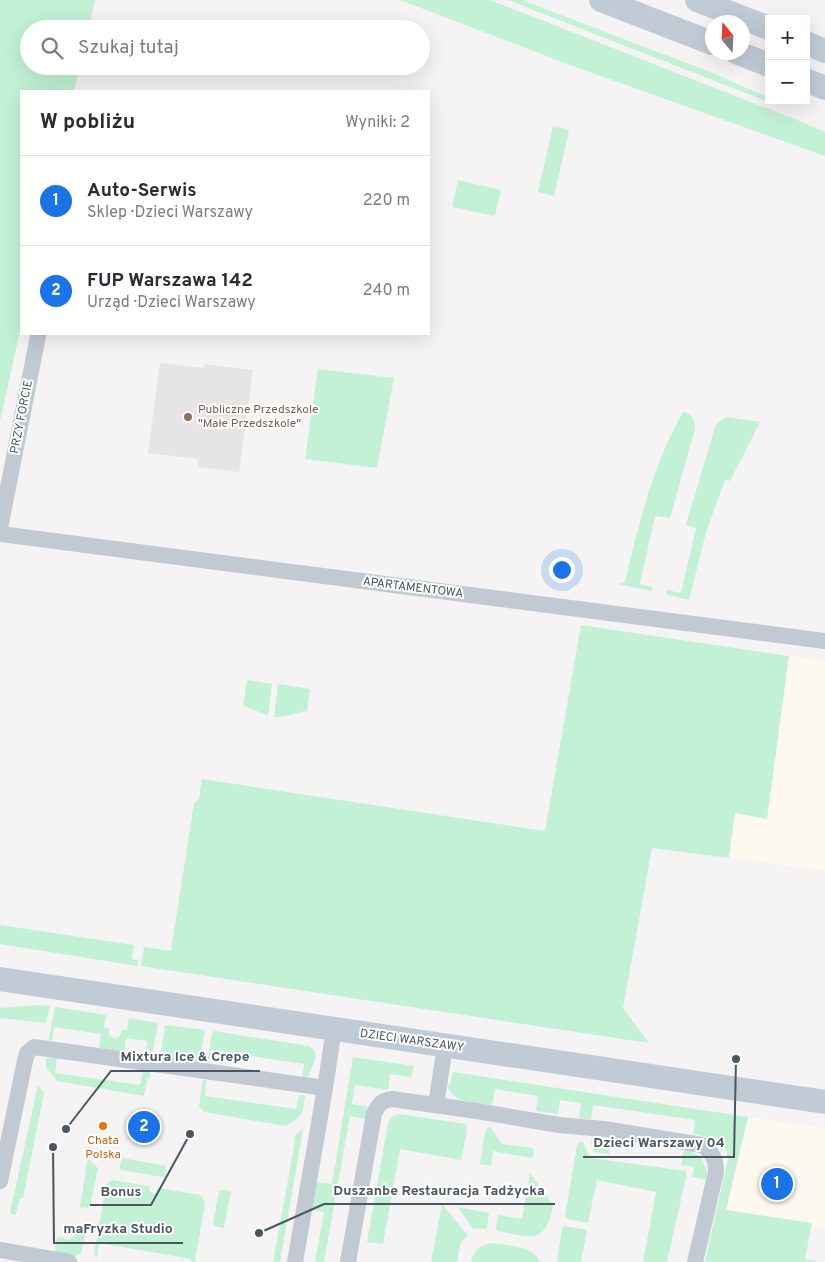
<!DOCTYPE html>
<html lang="pl">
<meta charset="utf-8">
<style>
body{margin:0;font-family:Overpass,sans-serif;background:#f7f7f7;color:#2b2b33}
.controls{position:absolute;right:15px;top:15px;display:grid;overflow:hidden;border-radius:0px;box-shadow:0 5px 20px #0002}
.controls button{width:45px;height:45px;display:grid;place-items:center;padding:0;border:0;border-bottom:1px solid #e1e1e2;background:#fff;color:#2b2b33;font:25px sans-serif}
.compass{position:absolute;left:705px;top:15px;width:45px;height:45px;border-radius:50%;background:#fff;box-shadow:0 5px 20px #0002;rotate:342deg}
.you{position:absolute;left:561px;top:569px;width:18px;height:18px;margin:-12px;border:4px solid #fff;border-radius:50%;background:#1a73e8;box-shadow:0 0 0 8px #1a73e833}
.badge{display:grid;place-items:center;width:32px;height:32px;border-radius:50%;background:#1a73e8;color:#fff;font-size:16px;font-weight:700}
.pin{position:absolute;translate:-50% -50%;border:2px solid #fff;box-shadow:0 1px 5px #0006}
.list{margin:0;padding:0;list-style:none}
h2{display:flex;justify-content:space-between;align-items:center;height:65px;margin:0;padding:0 20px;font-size:21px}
h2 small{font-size:16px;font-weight:400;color:#7c7c81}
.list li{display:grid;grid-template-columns:32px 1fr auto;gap:15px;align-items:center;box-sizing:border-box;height:90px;padding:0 20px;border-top:1px solid #e1e1e2}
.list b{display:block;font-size:19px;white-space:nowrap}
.list p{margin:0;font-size:16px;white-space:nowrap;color:#7c7c81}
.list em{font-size:16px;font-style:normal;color:#7c7c81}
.icon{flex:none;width:28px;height:28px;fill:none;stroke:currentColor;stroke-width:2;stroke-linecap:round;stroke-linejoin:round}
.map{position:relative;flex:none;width:825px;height:1262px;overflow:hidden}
.search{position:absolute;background:#fff;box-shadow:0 5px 20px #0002;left:20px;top:20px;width:410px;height:55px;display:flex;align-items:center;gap:12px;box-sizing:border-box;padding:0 18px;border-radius:28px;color:#7c7c81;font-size:19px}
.panel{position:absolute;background:#fff;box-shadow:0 5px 20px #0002;left:20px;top:90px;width:410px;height:245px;border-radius:0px}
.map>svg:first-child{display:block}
</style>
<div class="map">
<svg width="825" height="1262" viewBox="0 0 825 1262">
<rect width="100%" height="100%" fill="#f5f3f3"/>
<g fill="#fdf9ef">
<path d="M581,625L825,661V871L652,847L580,629Z"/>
<path d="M748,1117L825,1128V1229L812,1227V1223L726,1211Z"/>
</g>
<path fill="#e6e4e5" d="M160,363L203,368L204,364L253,370L239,472L198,467V459L148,453Z"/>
<g fill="#c3f1d5">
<path d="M0,0H95L89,29H29V66H80L74,91H21V327L0,421Z"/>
<path d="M400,0H490L802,122L825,132V156L570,65Z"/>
<path d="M508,0H522L715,74L769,98V101L780,103L779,106Z"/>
<path d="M553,126L569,130L554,196L538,192Z"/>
<path d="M458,180L501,190L495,216L452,207Z"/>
<path d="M318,369L394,378L377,468L305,459Z"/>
<path d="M683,412C693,413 695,420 695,429L670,518L655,516L640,584L652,587V591L617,584L625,582C639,522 653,465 683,412Z"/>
<path d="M726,417L760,422L730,481L725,480L706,532L689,600L666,594L667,590L681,593L696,528L686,525L716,424Z"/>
<path d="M581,625L789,656L767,819L735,813L729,858L652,848L623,1008L649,1043L141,966L144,947L171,951L194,803L199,799L202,779L545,831Z"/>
<path d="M247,680L272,684L268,716L243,705Z"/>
<path d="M278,684L310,689L307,711C296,712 285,718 274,717Z"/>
<path d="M0,925L134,945L132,959L138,960L137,966L0,944Z"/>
<path d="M36,1005L50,1006L46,1023L0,1018V1008Z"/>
<path d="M55,1007L106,1015L104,1027L109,1028V1035L115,1039L120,1036L122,1030H127L129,1018L158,1023L152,1056L146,1055L147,1041L126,1038L124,1052L99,1048L101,1034L54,1027L52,1041L49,1039Z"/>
<path d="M167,1025L205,1030L199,1063L160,1057L165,1026Z"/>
<path d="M214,1031L309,1046L314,1050L316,1058L309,1074L308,1079L302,1078L304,1064L211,1050L209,1064H207L212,1033Z"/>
<path d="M353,1057L414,1066L411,1077L390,1074L388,1090L355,1085L352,1104L368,1107L366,1119L350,1116L324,1262H315L324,1212L310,1210L316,1182L332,1184Z"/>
<path d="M46,1058H57L55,1073L140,1085L143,1071L150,1072V1078L147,1080L144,1096L57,1081L46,1067Z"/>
<path d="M453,1072L748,1117L726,1210L812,1223L805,1259L818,1262H705L728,1159C726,1137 711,1138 693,1134L695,1120L593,1105L591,1119L579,1118L581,1103L560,1100L558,1114L536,1111L538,1096L495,1089L492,1105C476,1102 452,1104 447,1085H450Z"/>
<path d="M203,1080H206L205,1096L296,1109L299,1095L305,1096C302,1116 303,1115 286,1126L204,1112L199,1106Z"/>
<path d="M38,1085L44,1093L23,1198H20L16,1215L11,1214L10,1212Z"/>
<path d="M399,1114L466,1124L467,1131L461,1160L400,1149L383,1244L367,1242L388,1123L392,1117Z"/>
<path d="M488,1127L491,1128L502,1144L532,1148L534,1150L533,1158L493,1151L491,1166L480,1164L485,1132Z"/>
<path d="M303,1129L280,1262H273L295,1141L294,1136Z"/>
<path d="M592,1136L610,1140L609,1154L594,1152L591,1143Z"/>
<path d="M580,1142H583L590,1158L686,1171L687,1173L667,1262H643L656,1192L597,1180L588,1223L568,1219L565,1216L577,1146Z"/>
<path d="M686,1150C701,1153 708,1165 707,1180L692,1177L694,1167L681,1165L683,1153Z"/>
<path d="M88,1158L98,1168L90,1206L87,1208L80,1207Z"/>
<path d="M122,1158L166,1166L165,1176L163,1177L121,1170L120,1167Z"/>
<path d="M530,1173L553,1205C546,1246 530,1237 498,1231L496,1229L498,1215L522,1219Z"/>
<path d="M112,1180L149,1186L150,1192L155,1193L158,1188L200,1195L205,1202L195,1262H191V1259L99,1243L97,1257H95L94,1254L106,1186L107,1184Z"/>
<path d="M222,1190L231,1191L224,1228L215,1226L213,1224L219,1191Z"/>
<path d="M442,1204L468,1236L461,1242L457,1262H431Z"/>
<path d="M458,1207L489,1213L487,1227L485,1229L472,1228Z"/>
<path d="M76,1225L85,1226L87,1228L81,1253L73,1257L55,1253L57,1237L70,1239L75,1236Z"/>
<path d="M565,1226L587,1230L581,1262H557L562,1228Z"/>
<path d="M492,1243C509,1246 532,1245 541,1262H471C474,1250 480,1245 492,1243Z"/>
</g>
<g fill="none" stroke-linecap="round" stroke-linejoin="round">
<g stroke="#c1cad2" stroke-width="16">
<path d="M0,528L38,336"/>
<path d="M0,534L825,641"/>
<path d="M436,1105L445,1046"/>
<path d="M0,1181L25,1061L27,1053L34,1047L325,1088"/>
<path d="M0,1250L69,1262"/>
<path d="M295,1262L325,1088L334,1029"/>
<path d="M348,1262L374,1114C378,1105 382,1100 392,1099L477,1111L559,1125L604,1129L702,1145C713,1153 716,1159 716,1172L695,1262"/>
</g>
<g stroke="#c1cbd6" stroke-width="24">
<path d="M601,0L712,43"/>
<path d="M697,0L769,28"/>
<path d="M806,43L825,51"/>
<path d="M736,52L769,65"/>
<path d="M806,80L825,88"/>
<path d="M0,979L825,1102"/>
</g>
</g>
<circle fill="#8d6e63" stroke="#fff" stroke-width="2" cx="188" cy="417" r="5"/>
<circle fill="#e8710a" stroke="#fff" stroke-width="2" cx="103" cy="1126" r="5"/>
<g text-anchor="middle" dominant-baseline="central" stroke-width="4" stroke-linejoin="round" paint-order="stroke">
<g font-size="12" fill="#785e54" stroke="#fff" text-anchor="start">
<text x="198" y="410">Publiczne Przedszkole<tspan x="198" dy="14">"Małe Przedszkole"</tspan></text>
</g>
<g font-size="12" fill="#4a5661" stroke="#fff">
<text transform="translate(22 417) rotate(-79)">PRZY FORCIE</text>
<text transform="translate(413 588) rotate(7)">APARTAMENTOWA</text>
<text transform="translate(412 1041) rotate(8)">DZIECI WARSZAWY</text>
</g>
<g font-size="12" fill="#c56008" stroke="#fff">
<text x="103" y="1141">Chata<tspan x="103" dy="14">Polska</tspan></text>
</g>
</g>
<path fill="none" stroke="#4a5661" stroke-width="2" d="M66 1129L111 1071H260M736 1059L734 1157H583M259 1233L324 1204H555M190 1134L151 1205H90M53 1147L54 1243H183"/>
<g fill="#4a5661" stroke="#fff" stroke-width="2">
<circle cx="66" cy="1129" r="5"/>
<circle cx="736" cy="1059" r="5"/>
<circle cx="259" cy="1233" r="5"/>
<circle cx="190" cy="1134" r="5"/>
<circle cx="53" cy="1147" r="5"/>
</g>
<g font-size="14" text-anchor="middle" font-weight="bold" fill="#4a5661" stroke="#fff" stroke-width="4" stroke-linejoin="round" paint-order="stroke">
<text x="185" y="1061">Mixtura Ice &amp; Crepe</text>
<text x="659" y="1147">Dzieci Warszawy 04</text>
<text x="439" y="1195">Duszanbe Restauracja Tadżycka</text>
<text x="121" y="1196">Bonus</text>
<text x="118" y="1233">maFryzka Studio</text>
</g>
</svg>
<div class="controls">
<button>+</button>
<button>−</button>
</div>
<svg class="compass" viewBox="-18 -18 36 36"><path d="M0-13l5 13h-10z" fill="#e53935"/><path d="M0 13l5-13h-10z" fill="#7c7c81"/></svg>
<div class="you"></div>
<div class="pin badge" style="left:777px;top:1184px">1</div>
<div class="pin badge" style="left:144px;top:1127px">2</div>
<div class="search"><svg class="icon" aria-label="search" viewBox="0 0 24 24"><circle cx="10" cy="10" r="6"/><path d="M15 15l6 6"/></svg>Szukaj tutaj</div>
<section class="panel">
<h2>W pobliżu<small>Wyniki: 2</small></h2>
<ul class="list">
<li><span class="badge">1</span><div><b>Auto-Serwis</b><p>Sklep · Dzieci Warszawy</p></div><em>220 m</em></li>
<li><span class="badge">2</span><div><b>FUP Warszawa 142</b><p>Urząd · Dzieci Warszawy</p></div><em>240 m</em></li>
</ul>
</section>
</div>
